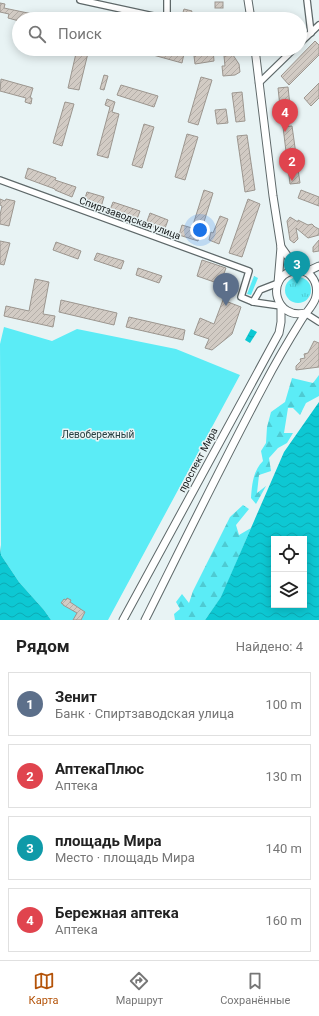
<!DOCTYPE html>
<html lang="ru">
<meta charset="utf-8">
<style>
body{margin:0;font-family:Roboto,sans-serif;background:#f2f2f2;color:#222}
.controls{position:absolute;right:12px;bottom:12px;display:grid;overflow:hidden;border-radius:0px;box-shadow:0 2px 10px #0003}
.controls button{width:36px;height:36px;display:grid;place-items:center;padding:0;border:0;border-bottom:1px solid #e0e0e0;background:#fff;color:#222;font:20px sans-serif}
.you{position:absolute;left:200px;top:230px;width:14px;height:14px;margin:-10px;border:3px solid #fff;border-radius:50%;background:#1a73e8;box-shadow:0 0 0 6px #1a73e833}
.badge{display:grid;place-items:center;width:26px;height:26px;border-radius:50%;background:#b45309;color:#fff;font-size:13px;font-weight:700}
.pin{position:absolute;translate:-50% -33px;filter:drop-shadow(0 1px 2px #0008)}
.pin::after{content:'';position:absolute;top:21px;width:14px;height:12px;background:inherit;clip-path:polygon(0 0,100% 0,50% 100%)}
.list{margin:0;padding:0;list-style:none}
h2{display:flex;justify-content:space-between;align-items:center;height:52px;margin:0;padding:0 16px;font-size:17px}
h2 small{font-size:13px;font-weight:400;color:#767676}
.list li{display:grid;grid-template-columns:26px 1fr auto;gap:12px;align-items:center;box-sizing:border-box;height:64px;margin:0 8px 8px;padding:0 8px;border:1px solid #e0e0e0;border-radius:0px}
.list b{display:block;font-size:15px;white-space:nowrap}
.list p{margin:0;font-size:13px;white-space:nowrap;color:#767676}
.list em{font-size:13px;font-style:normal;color:#767676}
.icon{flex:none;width:22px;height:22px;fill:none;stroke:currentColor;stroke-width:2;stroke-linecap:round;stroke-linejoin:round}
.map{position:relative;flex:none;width:319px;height:620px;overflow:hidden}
.search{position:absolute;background:#fff;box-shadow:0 2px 10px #0003;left:12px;right:12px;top:12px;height:44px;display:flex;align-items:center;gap:10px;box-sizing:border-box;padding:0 14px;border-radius:22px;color:#767676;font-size:15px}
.sheet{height:340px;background:#fff}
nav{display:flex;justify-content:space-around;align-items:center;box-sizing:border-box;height:56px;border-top:1px solid #e0e0e0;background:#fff;font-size:11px;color:#767676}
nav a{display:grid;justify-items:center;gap:2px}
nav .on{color:#b45309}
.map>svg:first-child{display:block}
</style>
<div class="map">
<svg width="319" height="620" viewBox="0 0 319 620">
<defs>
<pattern id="grass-tufts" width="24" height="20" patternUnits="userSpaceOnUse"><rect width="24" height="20" fill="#5becf6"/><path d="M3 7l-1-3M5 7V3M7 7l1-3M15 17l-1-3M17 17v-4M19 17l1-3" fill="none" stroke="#4ecad2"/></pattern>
<pattern id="forest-firs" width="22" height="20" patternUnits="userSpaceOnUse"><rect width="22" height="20" fill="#5becf6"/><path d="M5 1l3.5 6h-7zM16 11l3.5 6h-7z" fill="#4ecad2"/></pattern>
<pattern id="water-waves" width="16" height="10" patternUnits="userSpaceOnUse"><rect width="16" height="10" fill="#0dc8d3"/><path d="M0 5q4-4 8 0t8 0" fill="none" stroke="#0cabb5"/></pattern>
<pattern id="building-hatch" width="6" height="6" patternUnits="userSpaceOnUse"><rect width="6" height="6" fill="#d2cbc4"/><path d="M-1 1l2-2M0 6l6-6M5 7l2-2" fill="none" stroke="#b4aea8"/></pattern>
</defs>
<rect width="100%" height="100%" fill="#e8f3f4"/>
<g fill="url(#grass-tufts)">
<path d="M254,276L258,278L251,295L247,294Z"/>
<circle cx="298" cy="290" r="13"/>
</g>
<g fill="url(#forest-firs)">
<path d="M319,375V396L306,403L300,415L293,408H288L284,433H293L287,443L278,448L269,458L271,471L259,475L257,493L266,486L256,504L251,498C252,484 253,471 263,461L261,451L266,443L267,427L271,412L285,402L292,378L313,383Z"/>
<path d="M243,505L249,509L236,525L239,535L251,528L222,596L205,620H175L174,614L180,609L176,602L182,594L189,603L193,591L230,517Z"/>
</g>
<path fill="#5becf6" d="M4,327L52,341L77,329L176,349L240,375L108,620H51L44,610L19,582L1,555L0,344Z"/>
<g fill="url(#water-waves)" fill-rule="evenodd">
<path d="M251,329L257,332L250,343L245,340Z"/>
<path d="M319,402V620H205L221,597L284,452ZM274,539H304V605H274Z"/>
<path d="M0,545L1,555L19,582L44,610L51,620H0Z"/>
</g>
<g fill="url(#building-hatch)" stroke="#9c968f">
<rect x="215" y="2" width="8" height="6"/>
<path d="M0,3L5,4L4,8L47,17L46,19H19V21L8,18L9,14L0,12Z"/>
<path d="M184,9L192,11L189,19H181Z"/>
<path d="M315,41L319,45V55L289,85L281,76Z"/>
<path d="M77,49H89L79,90L68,88Z"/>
<path d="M135,49H185L182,63L135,50Z"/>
<path d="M195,49H213L214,61L195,64L194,56H196Z"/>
<path d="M233,55L239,64L240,72L235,75L223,76L222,66H225L224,56Z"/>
<path d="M104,75L108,76L104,90L100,89Z"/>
<path d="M201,77L212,80L198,125L188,122Z"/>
<path d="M1,79L33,88L30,98H32L31,104L25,102L26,98L0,91Z"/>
<path d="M319,83V98L311,106L304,98Z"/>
<path d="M121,85L158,96L154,107L117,95Z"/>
<path d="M288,87L291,115L281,116L278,88Z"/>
<path d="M242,92L245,121L236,122L232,93Z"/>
<path d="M107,99L115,102L112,112L119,114L108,158L97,155L110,107L105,105Z"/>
<path d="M65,102L74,104L62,146L53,143Z"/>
<path d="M226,109L228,123L217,124L215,110Z"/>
<path d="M144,124L154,127L142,168L132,165Z"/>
<path d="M292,126L300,183L290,184L283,127Z"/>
<path d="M187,134L198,137L185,180L175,177Z"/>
<path d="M247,135L255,190L245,192L237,136Z"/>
<path d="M28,168L56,178L55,180L76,187L72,197L55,190V189L25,178Z"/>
<path d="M204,190L213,193L198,241L179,235L182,225L192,228Z"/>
<path d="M301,190L319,197V206L298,198Z"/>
<path d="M87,192L104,197L101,207L84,201Z"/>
<path d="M0,199L5,201L6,199L15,201L9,226L0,224V215L2,206L0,205Z"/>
<path d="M248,199L260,204L242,257L229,253Z"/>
<path d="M113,202L140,211L137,219L110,210Z"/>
<path d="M150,213L168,220L164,231L146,224Z"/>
<path d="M220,216L228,219L219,244L209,240L211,232L213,233Z"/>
<path d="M290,217L298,222V220L308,225L312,224L315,227L319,229V235L308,238L296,228L298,239L294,243L290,240L287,221Z"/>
<path d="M319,240V251L313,252V247Z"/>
<path d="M0,241L10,243L4,265L0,264Z"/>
<path d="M56,242L81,251L78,259L53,250Z"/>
<path d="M97,253L124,261L121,269L94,260Z"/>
<path d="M202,260L226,268L220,284L197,276Z"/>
<path d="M138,268L162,276L159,283L136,275Z"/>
<path d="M35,279L49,282L43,314L55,316L53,327L4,316L6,306L29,311Z"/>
<path d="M61,300L117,313L114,325L59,312Z"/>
<path d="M223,300L241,307L232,334L212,350L205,348L209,339L194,334L200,318L214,324Z"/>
<path d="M129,317L185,330L183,340L126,327Z"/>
<path d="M314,341L319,343V367L296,370V366L301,361L300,359L305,358L304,354L308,353Z"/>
<path d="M67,598L71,600L70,602L85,612L81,620H73L77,613L63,605V604L61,603L64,599L66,600Z"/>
</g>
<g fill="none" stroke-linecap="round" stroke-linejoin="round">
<defs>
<g id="minor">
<path d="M80,0L167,19"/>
<path d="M307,0L311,33"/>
<path d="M167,19V0"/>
<path d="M300,43L319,25"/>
<path d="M259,83L294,49"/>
<path d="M0,180L249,271L241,297L253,302L260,290L278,283"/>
<path d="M253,302L281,306"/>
<path d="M305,313L319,322"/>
</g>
<g id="major">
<path d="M248,0L251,19"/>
<path d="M255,49L273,196L281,247L278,283"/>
<path d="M281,247L294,265L299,270"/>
<path d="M306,272L319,266"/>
<path d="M123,620L279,333L281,322V306"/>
<path d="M145,620C184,542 223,462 264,385C276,362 289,340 302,319C306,312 315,304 316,296C319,281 308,266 292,271C265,279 276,320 305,313"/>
</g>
</defs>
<use href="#minor" stroke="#5e6869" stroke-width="8"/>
<use href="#major" stroke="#5e6869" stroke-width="9"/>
<use href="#minor" stroke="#fff" stroke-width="5.5"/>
<use href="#major" stroke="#fff" stroke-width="7"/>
</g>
<g text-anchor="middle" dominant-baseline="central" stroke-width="3" stroke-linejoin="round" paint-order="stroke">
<g font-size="10" fill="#161a1a" stroke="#e8f3f4">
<text transform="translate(130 218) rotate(20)">Спиртзаводская улица</text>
<text transform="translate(198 460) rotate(-62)">проспект Мира</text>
</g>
<g font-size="10" fill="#284143" stroke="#e8f3f4">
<text x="98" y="434">Левобережный</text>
</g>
</g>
</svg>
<div class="controls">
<button><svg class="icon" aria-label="locate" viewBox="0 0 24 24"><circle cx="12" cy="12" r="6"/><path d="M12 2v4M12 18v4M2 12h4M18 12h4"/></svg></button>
<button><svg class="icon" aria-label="layers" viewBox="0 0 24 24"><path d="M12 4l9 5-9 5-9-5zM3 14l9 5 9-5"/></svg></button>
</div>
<div class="you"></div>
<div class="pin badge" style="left:226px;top:306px;background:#5c6f8a">1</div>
<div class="pin badge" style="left:292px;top:181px;background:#e0444e">2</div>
<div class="pin badge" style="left:297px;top:284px;background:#0f9aa8">3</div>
<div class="pin badge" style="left:285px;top:132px;background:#e0444e">4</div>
<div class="search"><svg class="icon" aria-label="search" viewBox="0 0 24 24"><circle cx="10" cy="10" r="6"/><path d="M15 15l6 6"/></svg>Поиск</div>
</div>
<section class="sheet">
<h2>Рядом<small>Найдено: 4</small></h2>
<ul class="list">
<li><span class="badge" style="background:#5c6f8a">1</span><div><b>Зенит</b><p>Банк · Спиртзаводская улица</p></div><em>100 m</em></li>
<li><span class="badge" style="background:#e0444e">2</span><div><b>АптекаПлюс</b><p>Аптека</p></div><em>130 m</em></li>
<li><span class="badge" style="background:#0f9aa8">3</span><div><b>площадь Мира</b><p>Место · площадь Мира</p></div><em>140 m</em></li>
<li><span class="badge" style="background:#e0444e">4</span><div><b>Бережная аптека</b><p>Аптека</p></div><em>160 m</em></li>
</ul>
</section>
<nav>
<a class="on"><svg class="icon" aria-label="map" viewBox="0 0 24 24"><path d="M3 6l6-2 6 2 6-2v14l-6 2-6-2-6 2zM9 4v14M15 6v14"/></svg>Карта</a>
<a><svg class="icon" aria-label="directions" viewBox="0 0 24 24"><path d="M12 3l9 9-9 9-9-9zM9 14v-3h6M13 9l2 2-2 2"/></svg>Маршрут</a>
<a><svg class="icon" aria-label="saved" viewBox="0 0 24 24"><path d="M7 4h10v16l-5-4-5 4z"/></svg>Сохранённые</a>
</nav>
